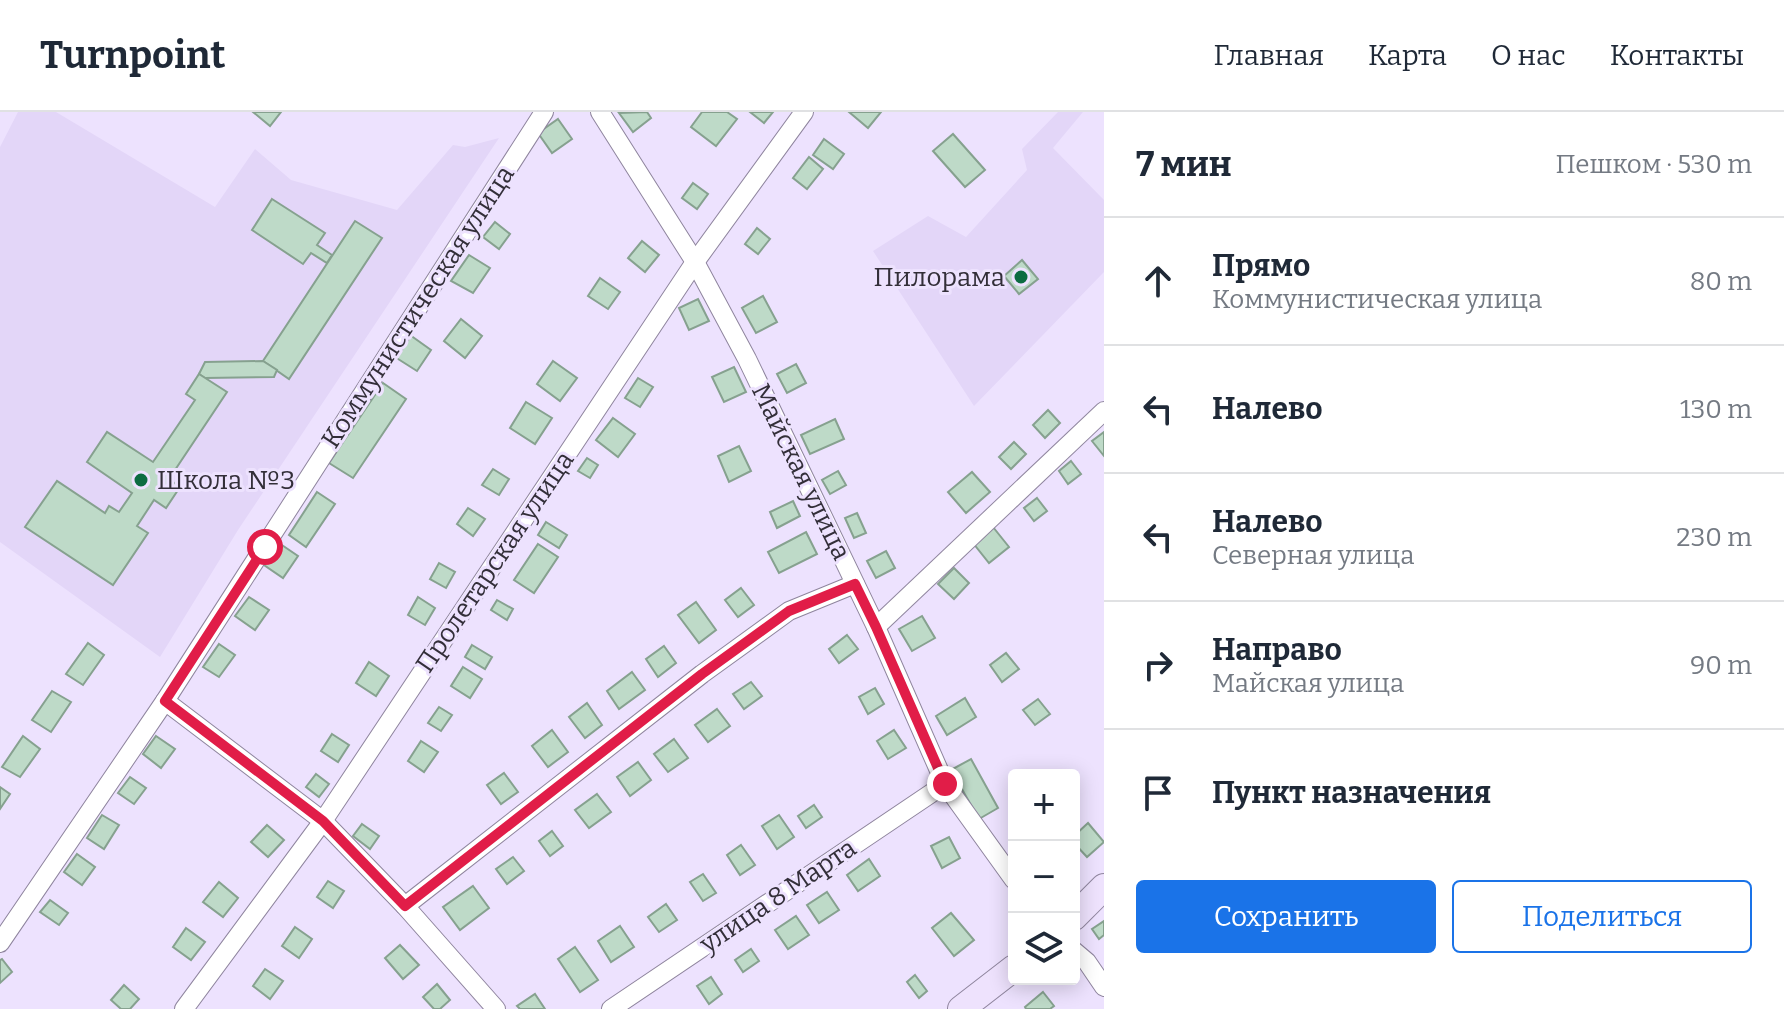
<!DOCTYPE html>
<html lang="ru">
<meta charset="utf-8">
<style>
body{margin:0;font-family:Bitter,serif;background:#f6f6f7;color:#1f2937}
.controls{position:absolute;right:24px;bottom:24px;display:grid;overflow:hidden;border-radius:8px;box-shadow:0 4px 20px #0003}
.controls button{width:72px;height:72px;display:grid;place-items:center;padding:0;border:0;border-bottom:2px solid #e0e1e3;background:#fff;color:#1f2937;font:40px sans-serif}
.stop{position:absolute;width:24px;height:24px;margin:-18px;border:6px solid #e11d48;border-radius:50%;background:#fff}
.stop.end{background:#e11d48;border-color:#fff;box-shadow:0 2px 8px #0008}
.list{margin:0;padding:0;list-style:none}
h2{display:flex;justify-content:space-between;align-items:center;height:104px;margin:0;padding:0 32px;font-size:34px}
h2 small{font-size:26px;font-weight:400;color:#747a83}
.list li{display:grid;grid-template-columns:52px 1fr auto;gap:24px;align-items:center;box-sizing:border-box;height:128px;padding:0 32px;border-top:2px solid #e0e1e3}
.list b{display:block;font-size:30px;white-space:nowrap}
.list p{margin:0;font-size:26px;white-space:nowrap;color:#747a83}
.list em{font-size:26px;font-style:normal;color:#747a83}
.actions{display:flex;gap:16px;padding:24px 32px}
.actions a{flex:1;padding:18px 0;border:2px solid #1a73e8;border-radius:8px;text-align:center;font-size:28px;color:#1a73e8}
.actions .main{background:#1a73e8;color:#fff}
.icon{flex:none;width:44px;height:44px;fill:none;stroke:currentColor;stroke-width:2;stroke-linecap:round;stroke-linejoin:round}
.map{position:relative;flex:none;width:1104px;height:897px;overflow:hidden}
header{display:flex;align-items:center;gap:48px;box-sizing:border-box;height:112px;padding:0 40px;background:#fff;border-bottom:2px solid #e0e1e3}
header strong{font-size:38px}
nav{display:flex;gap:44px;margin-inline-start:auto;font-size:28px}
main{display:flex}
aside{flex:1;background:#fff}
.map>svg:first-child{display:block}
</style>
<header>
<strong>Turnpoint</strong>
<nav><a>Главная</a><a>Карта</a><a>О нас</a><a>Контакты</a></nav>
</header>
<main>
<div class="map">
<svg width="1104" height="897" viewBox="0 0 1104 897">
<rect width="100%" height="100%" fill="#ede2fe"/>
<g fill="#e3d6f8">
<path d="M18,0H56L215,95L255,37L291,68L397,98L453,33L465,35L499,26L238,418L160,545L0,430V35Z"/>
<path d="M1058,0H1083L1053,36L1104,88V160L974,294L873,139L928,104L966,125L1027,58L1022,37Z"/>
</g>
<g fill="#bedac8" stroke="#86a18f" stroke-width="2">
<path d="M253,0H281L270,14Z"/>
<path d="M647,0L651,6L633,20L619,1Z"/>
<path d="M702,0H727L737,7L716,34L691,15Z"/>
<path d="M750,0H773L764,11Z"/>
<path d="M849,0H881L868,16Z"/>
<path d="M558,7L572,27L552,41L538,21Z"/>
<path d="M953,22L985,58L965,75L933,39Z"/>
<path d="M824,27L844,42L833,57L813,43Z"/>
<path d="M809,45L823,57L807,77L793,66Z"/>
<path d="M693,71L708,82L697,97L682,86Z"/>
<path d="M272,87L325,121L317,133L332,143L327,151L311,141L303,152L252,118Z"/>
<path d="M355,109L382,126L289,267L263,249Z"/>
<path d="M495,110L510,122L499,137L483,125Z"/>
<path d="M757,116L770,127L758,142L745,132Z"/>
<path d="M642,129L659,143L645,160L628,146Z"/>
<path d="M469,143L490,156L473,181L451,169Z"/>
<path d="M1022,148L1038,167L1019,182L1004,164Z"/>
<path d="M600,166L620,180L608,197L588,184Z"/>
<path d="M763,184L777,210L756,221L742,196Z"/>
<path d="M698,187L709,209L689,218L679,196Z"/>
<path d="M461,207L482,224L465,246L444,229Z"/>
<path d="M410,223L431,238L417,259L395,245Z"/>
<path d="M263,249L277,258L274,265L205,266L199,262L205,250Z"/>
<path d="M553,249L577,266L560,289L537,272Z"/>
<path d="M796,252L806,271L787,281L777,262Z"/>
<path d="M734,255L746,280L724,290L712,265Z"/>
<path d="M199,262L227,280L169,367L180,375L166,396L154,388L137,414L148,421L113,473L25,415L57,369L105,401L109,394L119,400L132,381L87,350L107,320L153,350L195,288L186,282Z"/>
<path d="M638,266L653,275L640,295L625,286Z"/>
<path d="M383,271L406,287L353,366L329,351Z"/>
<path d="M526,290L552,306L535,332L510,316Z"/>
<path d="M1048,298L1060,311L1045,326L1033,313Z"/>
<path d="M613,306L635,322L618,345L596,328Z"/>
<path d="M835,307L844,327L810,342L801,323Z"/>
<path d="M1104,320V344L1092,329Z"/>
<path d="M1014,330L1026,342L1011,357L999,345Z"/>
<path d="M739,334L751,359L729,370L718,344Z"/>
<path d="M587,346L598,353L590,366L578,359Z"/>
<path d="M1071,349L1081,362L1068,372L1059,359Z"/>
<path d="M493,357L509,367L499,383L482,373Z"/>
<path d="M838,359L846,373L830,382L822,368Z"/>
<path d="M972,360L990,380L966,401L948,380Z"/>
<path d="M317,380L335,392L306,435L289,423Z"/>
<path d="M1037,386L1047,399L1034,409L1024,396Z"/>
<path d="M793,389L800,404L777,416L770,400Z"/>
<path d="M468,396L485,407L473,424L457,412Z"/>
<path d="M857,401L866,421L854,426L845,406Z"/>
<path d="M546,410L567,423L559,436L538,423Z"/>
<path d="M993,415L1009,435L989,451L973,431Z"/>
<path d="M806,420L817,442L779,461L768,440Z"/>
<path d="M276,429L298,444L283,466L261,451Z"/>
<path d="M538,432L558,445L534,481L514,468Z"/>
<path d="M886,439L895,456L876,466L867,449Z"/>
<path d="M439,451L455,460L446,476L430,467Z"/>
<path d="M954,456L969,471L954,487L938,472Z"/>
<path d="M741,476L754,493L738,505L725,488Z"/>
<path d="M249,485L269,498L255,518L235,504Z"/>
<path d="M418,485L435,496L425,513L408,503Z"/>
<path d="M497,488L513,497L507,508L491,498Z"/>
<path d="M696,490L716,518L699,531L678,503Z"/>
<path d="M922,504L935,526L912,539L899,517Z"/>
<path d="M847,523L858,537L839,551L829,537Z"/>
<path d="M88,531L104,543L83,573L66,562Z"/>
<path d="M219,532L235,543L219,565L203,555Z"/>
<path d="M472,533L492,545L485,557L465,545Z"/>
<path d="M664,534L676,551L658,565L646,547Z"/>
<path d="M1006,541L1019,557L1002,570L990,553Z"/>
<path d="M369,550L389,564L376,584L356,571Z"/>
<path d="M463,555L482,567L470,586L451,574Z"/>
<path d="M632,560L645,578L619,597L607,579Z"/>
<path d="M751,570L762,584L744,597L733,582Z"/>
<path d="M875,576L884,592L868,602L859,585Z"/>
<path d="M52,579L71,590L51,620L32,608Z"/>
<path d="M965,586L976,605L947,623L936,604Z"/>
<path d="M1038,587L1050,602L1035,613L1023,598Z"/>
<path d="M587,591L602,613L585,626L569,605Z"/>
<path d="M439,595L452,603L441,619L428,611Z"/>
<path d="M717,597L730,614L708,630L695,613Z"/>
<path d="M552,618L568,640L548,655L532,634Z"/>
<path d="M894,618L906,636L888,647L877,629Z"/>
<path d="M332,622L349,633L338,650L321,639Z"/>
<path d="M23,624L40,637L20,665L2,655Z"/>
<path d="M156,624L175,637L161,656L143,642Z"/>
<path d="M674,627L688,646L668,660L654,642Z"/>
<path d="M421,629L438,640L424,660L408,649Z"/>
<path d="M971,647L998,696L979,707L951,658Z"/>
<path d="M638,650L651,668L630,684L617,665Z"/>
<path d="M504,661L518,680L501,692L487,673Z"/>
<path d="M316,662L329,672L319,685L306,675Z"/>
<path d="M130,665L146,676L134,692L118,681Z"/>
<path d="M0,675L10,682L0,697Z"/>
<path d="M597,682L611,700L589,716L575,698Z"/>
<path d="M814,693L822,705L806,716L798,704Z"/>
<path d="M102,703L119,713L104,737L87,726Z"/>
<path d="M779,703L794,725L777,737L762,714Z"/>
<path d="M1088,711L1104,730L1087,745L1074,731V724Z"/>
<path d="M362,712L379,724L370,737L353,724Z"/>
<path d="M267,713L284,728L268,745L251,730Z"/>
<path d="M552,719L563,734L550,744L539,729Z"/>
<path d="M949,725L960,746L942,756L931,734Z"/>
<path d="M741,733L755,753L740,763L727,743Z"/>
<path d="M77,742L95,755L82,773L64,760Z"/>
<path d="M513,745L524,759L507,772L496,757Z"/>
<path d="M869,747L880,764L858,779L847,763Z"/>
<path d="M703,762L716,781L703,789L690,770Z"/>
<path d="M328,769L344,779L333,796L317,785Z"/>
<path d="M219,770L238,786L223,805L203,790Z"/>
<path d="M473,774L489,796L460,818L443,795Z"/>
<path d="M827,780L839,798L819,811L807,793Z"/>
<path d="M50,788L68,801L59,813L40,800Z"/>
<path d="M666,792L677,808L659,820L648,805Z"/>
<path d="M951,801L974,828L954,844L932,816Z"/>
<path d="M796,804L809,823L788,837L775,818Z"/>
<path d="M1104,809V823L1099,827L1092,817Z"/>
<path d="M620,814L634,835L611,850L598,829Z"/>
<path d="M295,815L312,827L299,846L282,834Z"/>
<path d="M186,816L205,830L191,848L173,835Z"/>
<path d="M400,833L419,853L403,867L385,846Z"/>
<path d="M575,835L598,868L580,880L558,847Z"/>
<path d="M751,837L759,849L743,860L735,848Z"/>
<path d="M2,847L12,860L0,871V848Z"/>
<path d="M265,857L283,869L270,887L253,874Z"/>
<path d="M915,863L927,879L919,886L907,870Z"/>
<path d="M711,865L722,882L709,892L697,874Z"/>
<path d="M437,872L450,888L440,897H434L423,885Z"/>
<path d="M124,873L139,887L130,897H121L111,888Z"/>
<path d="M1043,880L1054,894L1050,897H1026L1025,895Z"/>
<path d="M535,882L545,897H520L517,894Z"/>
</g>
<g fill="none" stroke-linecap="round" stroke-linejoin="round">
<defs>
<g id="street">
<path d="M600,0L695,150L747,247L876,515L945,672L1014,768"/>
<path d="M876,515L1104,299"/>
<path d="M165,589L323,709L405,794L496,897"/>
<path d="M405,794L702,562L789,499L855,472"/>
<path d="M0,831L165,589L544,0"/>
<path d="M1074,839L1087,850L1104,875"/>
<path d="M184,897L323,709L695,150L804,0"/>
<path d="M611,897L945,672"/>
</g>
<g id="secondary">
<path d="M1074,805L1104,775"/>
<path d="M961,897L1014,856"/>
</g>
</defs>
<use href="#street" stroke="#8f859e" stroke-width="20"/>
<use href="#secondary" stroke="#8f859e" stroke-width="28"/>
<use href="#street" stroke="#fff" stroke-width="18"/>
<use href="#secondary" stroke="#eee2fd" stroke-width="26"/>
</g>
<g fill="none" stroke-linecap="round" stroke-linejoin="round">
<path stroke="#e11d48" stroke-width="10" d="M265,435L165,589L323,709L405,794L702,562L789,499L855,472L876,515L945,672"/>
</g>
<g fill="#0c6c41" stroke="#ede2fe" stroke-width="3">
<circle cx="1021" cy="165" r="8"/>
<circle cx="141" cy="368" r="8"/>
</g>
<g text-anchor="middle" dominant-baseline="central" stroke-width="6" stroke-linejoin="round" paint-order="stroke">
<g font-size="26" fill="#332f39" stroke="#ede2fe" text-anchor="end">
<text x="1005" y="165">Пилорама</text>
<text x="157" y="368" text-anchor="start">Школа №3</text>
</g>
<g font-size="26" fill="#332f39" stroke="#ede2fe">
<text transform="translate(418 195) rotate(-57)">Коммунистическая улица</text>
<text transform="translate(801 360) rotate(64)">Майская улица</text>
<text transform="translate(495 450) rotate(-56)">Пролетарская улица</text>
<text transform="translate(778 784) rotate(-34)">улица 8 Марта</text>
</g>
</g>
</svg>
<div class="controls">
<button>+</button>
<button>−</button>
<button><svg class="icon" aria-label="layers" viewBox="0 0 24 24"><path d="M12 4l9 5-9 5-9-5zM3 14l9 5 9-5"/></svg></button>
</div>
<div class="stop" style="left:265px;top:435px"></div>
<div class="stop end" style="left:945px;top:672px"></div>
</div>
<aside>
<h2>7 мин<small>Пешком · 530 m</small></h2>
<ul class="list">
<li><svg class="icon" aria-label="ahead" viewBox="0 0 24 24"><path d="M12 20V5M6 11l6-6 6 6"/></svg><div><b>Прямо</b><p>Коммунистическая улица</p></div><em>80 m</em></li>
<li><svg class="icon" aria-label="left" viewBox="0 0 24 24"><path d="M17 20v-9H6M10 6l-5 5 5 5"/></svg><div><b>Налево</b></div><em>130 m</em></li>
<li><svg class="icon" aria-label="left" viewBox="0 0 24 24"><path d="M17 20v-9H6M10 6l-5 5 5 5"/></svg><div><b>Налево</b><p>Северная улица</p></div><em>230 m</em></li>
<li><svg class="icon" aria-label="right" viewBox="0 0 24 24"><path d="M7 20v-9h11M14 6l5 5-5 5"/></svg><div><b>Направо</b><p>Майская улица</p></div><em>90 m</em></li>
<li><svg class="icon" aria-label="arrive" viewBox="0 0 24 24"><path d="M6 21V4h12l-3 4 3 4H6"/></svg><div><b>Пункт назначения</b></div></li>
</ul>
<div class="actions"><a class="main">Сохранить</a><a>Поделиться</a></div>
</aside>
</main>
